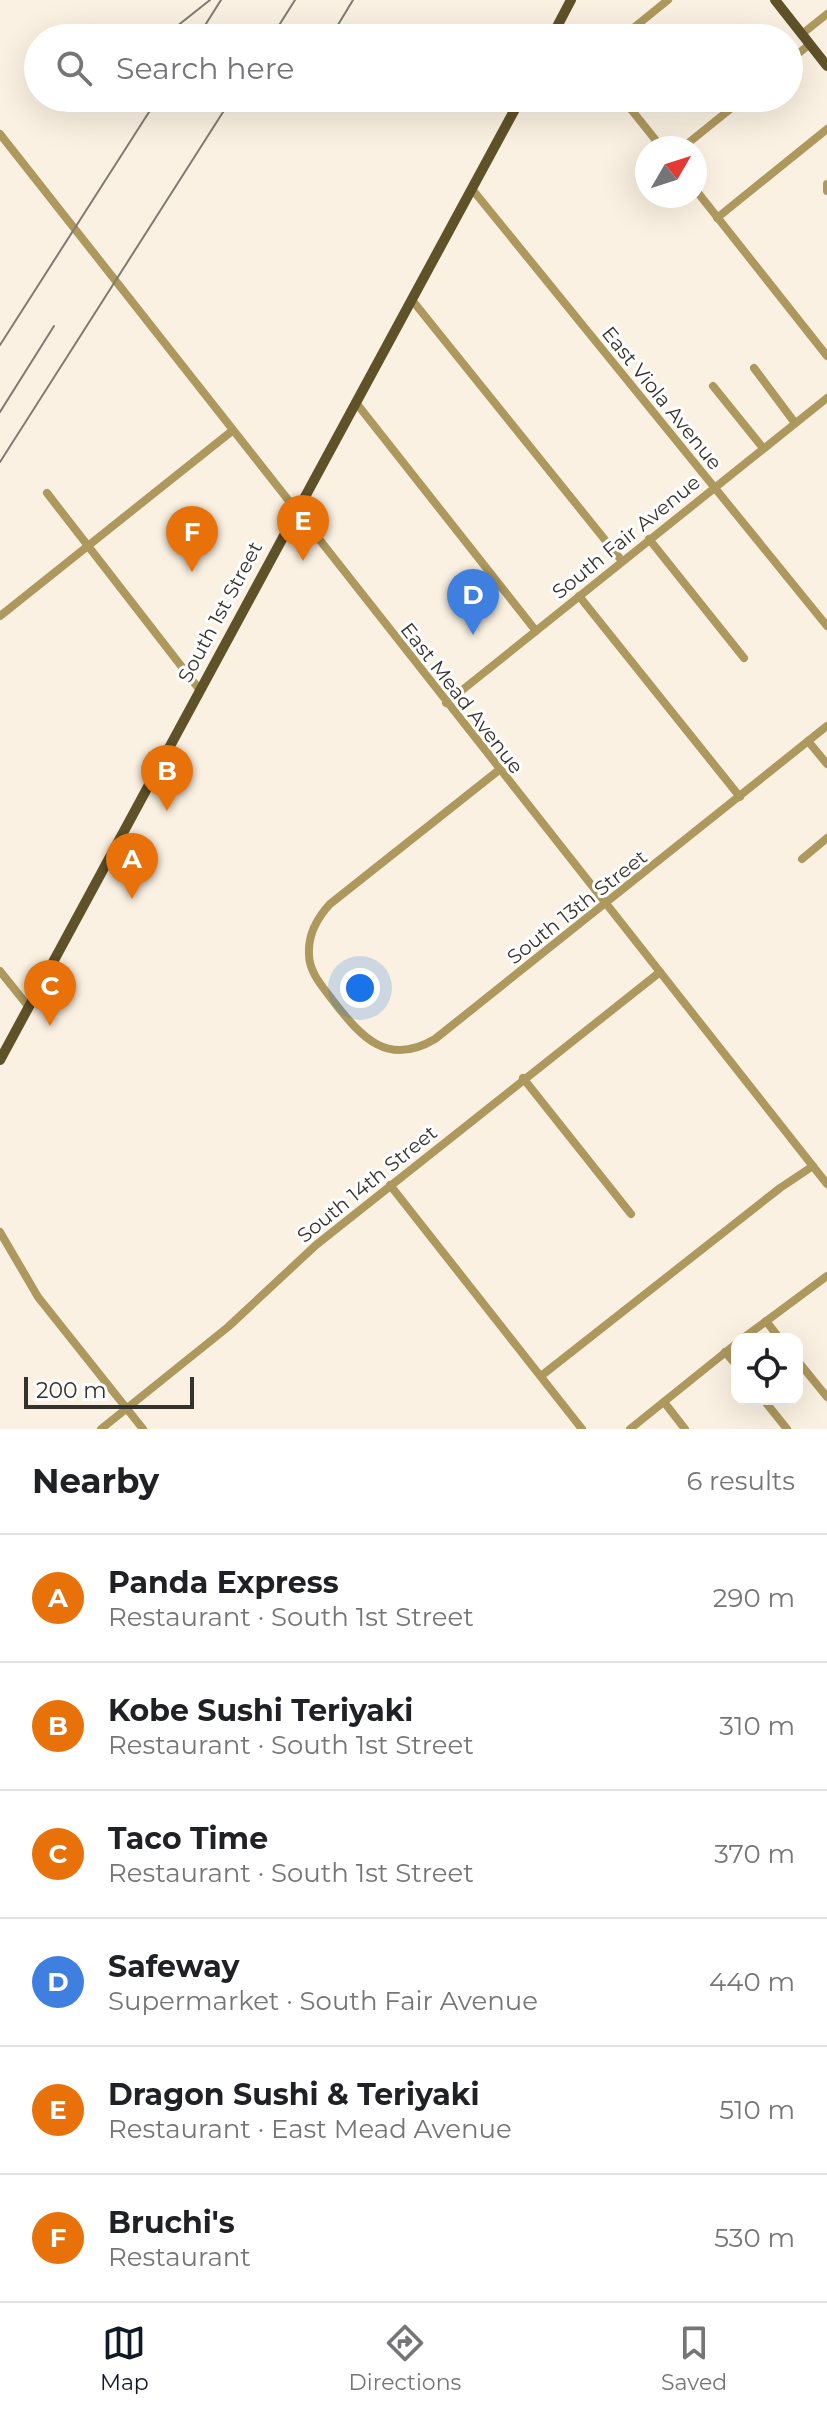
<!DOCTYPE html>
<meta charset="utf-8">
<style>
body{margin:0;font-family:Montserrat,sans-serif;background:#f6f6f6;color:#202124}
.controls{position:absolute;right:24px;bottom:24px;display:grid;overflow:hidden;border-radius:16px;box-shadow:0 8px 32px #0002}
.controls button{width:72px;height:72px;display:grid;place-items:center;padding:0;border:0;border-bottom:2px solid #e0e0e0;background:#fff;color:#202124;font:40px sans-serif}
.compass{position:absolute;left:635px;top:136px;width:72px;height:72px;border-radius:50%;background:#fff;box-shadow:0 8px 32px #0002;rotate:51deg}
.scale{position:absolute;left:24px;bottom:20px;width:170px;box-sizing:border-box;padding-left:8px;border:4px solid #35312c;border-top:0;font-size:22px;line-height:28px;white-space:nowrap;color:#35312c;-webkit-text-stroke:6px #fff;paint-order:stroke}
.you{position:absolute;left:360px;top:988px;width:28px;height:28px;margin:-20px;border:6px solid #fff;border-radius:50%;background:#1a73e8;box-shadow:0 0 0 12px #1a73e833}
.badge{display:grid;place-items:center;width:52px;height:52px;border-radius:50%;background:#111827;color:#fff;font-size:26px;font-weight:700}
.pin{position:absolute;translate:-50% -66px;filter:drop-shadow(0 2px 4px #0008)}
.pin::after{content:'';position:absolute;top:42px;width:28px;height:24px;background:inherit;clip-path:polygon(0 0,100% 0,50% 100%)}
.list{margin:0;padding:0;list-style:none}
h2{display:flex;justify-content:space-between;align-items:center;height:104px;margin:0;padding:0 32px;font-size:34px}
h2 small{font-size:26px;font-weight:400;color:#757577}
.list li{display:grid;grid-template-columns:52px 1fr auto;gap:24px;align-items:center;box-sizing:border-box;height:128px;padding:0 32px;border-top:2px solid #e0e0e0}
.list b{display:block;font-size:30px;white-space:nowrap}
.list p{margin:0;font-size:26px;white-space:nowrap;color:#757577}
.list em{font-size:26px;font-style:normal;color:#757577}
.icon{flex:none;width:44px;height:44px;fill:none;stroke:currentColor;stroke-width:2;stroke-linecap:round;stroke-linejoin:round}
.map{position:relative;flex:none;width:827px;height:1429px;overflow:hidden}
.search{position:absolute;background:#fff;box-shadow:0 8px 32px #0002;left:24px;right:24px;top:24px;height:88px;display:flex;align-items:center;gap:20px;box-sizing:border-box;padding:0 28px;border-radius:44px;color:#757577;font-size:30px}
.sheet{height:872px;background:#fff}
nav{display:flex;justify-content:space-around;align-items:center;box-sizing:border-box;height:112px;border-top:2px solid #e0e0e0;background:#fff;font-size:22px;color:#757577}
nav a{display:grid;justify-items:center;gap:4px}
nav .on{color:#111827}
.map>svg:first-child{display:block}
</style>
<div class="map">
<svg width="827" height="1429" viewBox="0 0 827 1429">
<rect width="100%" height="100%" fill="#faf1e2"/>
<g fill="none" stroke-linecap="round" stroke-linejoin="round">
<g stroke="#ad985d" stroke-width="8">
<path d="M802,34L827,14"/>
<path d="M621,38L668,0"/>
<path d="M789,61L810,44"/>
<path d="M622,98L662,148"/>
<path d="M0,134L827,1184"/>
<path d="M682,148L744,98"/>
<path d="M827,184V191"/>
<path d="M472,189L827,626"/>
<path d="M695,189L827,356"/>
<path d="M717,218L827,129"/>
<path d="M412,300L622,561"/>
<path d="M754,368L795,423"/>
<path d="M713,386L763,448"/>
<path d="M357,404L536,631"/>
<path d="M47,493L199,689"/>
<path d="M649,539L744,658"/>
<path d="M579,596L740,797"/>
<path d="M0,616L232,431"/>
<path d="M446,703L827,398"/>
<path d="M808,741L827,764"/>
<path d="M499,770L330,904C318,917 308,935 309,954C309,973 323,987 334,1002C362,1038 388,1067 435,1039L827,726"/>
<path d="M802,859L827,838"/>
<path d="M0,971L28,1006"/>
<path d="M523,1078L631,1214"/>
<path d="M390,1185L582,1429"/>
<path d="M0,1232L38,1297L143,1429"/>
<path d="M766,1321L780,1339"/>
<path d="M742,1339L827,1276"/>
<path d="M725,1352L737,1366"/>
<path d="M797,1360L827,1397"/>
<path d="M541,1376L780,1188L813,1166"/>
<path d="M763,1399L787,1429"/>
<path d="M664,1402L685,1429"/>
<path d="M101,1429L228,1327L316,1245L660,972"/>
<path d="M630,1429L737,1343"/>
</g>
<g stroke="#5f5128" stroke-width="10">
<path d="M775,0L827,66"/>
<path d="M551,38L571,0"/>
<path d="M0,1060L521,98"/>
</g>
<g stroke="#807b72" stroke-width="2">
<path d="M162,38L210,0"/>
<path d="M197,38L221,0"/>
<path d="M271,38L295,0"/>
<path d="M330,38L353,0"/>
<path d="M0,345L158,98"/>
<path d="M0,412L54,326"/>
<path d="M0,462L232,98"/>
</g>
</g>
<g text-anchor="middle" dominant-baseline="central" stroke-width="6" stroke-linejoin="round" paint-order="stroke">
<g font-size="20" fill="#35312c" stroke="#fff">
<text transform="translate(662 398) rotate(51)">East Viola Avenue</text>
<text transform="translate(626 537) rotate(-39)">South Fair Avenue</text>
<text transform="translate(220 612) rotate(-62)">South 1st Street</text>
<text transform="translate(462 698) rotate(52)">East Mead Avenue</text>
<text transform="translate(577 907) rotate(-38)">South 13th Street</text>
<text transform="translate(367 1184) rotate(-39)">South 14th Street</text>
</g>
</g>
</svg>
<div class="controls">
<button><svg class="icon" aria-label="locate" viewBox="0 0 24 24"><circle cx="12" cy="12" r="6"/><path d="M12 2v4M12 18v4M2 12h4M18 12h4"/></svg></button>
</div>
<svg class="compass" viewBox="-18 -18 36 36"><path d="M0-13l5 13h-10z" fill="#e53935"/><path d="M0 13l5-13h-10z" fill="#757577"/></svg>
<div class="scale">200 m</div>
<div class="you"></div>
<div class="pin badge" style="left:132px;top:899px;background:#e8710a">A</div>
<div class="pin badge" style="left:167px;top:811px;background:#e8710a">B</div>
<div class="pin badge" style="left:50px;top:1026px;background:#e8710a">C</div>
<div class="pin badge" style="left:473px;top:635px;background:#3f7fe0">D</div>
<div class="pin badge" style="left:303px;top:561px;background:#e8710a">E</div>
<div class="pin badge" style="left:192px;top:572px;background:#e8710a">F</div>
<div class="search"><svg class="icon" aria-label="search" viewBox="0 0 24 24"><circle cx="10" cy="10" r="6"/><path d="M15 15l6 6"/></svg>Search here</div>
</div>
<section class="sheet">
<h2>Nearby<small>6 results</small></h2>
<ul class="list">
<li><span class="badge" style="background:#e8710a">A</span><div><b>Panda Express</b><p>Restaurant · South 1st Street</p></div><em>290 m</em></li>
<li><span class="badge" style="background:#e8710a">B</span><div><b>Kobe Sushi Teriyaki</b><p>Restaurant · South 1st Street</p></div><em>310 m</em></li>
<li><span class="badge" style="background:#e8710a">C</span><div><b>Taco Time</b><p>Restaurant · South 1st Street</p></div><em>370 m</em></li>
<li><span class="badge" style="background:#3f7fe0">D</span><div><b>Safeway</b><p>Supermarket · South Fair Avenue</p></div><em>440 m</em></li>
<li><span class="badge" style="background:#e8710a">E</span><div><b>Dragon Sushi &amp; Teriyaki</b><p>Restaurant · East Mead Avenue</p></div><em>510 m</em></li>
<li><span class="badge" style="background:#e8710a">F</span><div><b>Bruchi's</b><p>Restaurant</p></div><em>530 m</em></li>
</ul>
</section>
<nav>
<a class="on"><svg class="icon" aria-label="map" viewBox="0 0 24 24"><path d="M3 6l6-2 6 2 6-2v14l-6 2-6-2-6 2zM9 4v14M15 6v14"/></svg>Map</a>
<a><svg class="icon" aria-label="directions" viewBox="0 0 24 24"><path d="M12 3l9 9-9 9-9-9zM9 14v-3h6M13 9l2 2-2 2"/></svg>Directions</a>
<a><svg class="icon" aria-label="saved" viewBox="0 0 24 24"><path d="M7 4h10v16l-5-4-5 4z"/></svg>Saved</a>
</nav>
